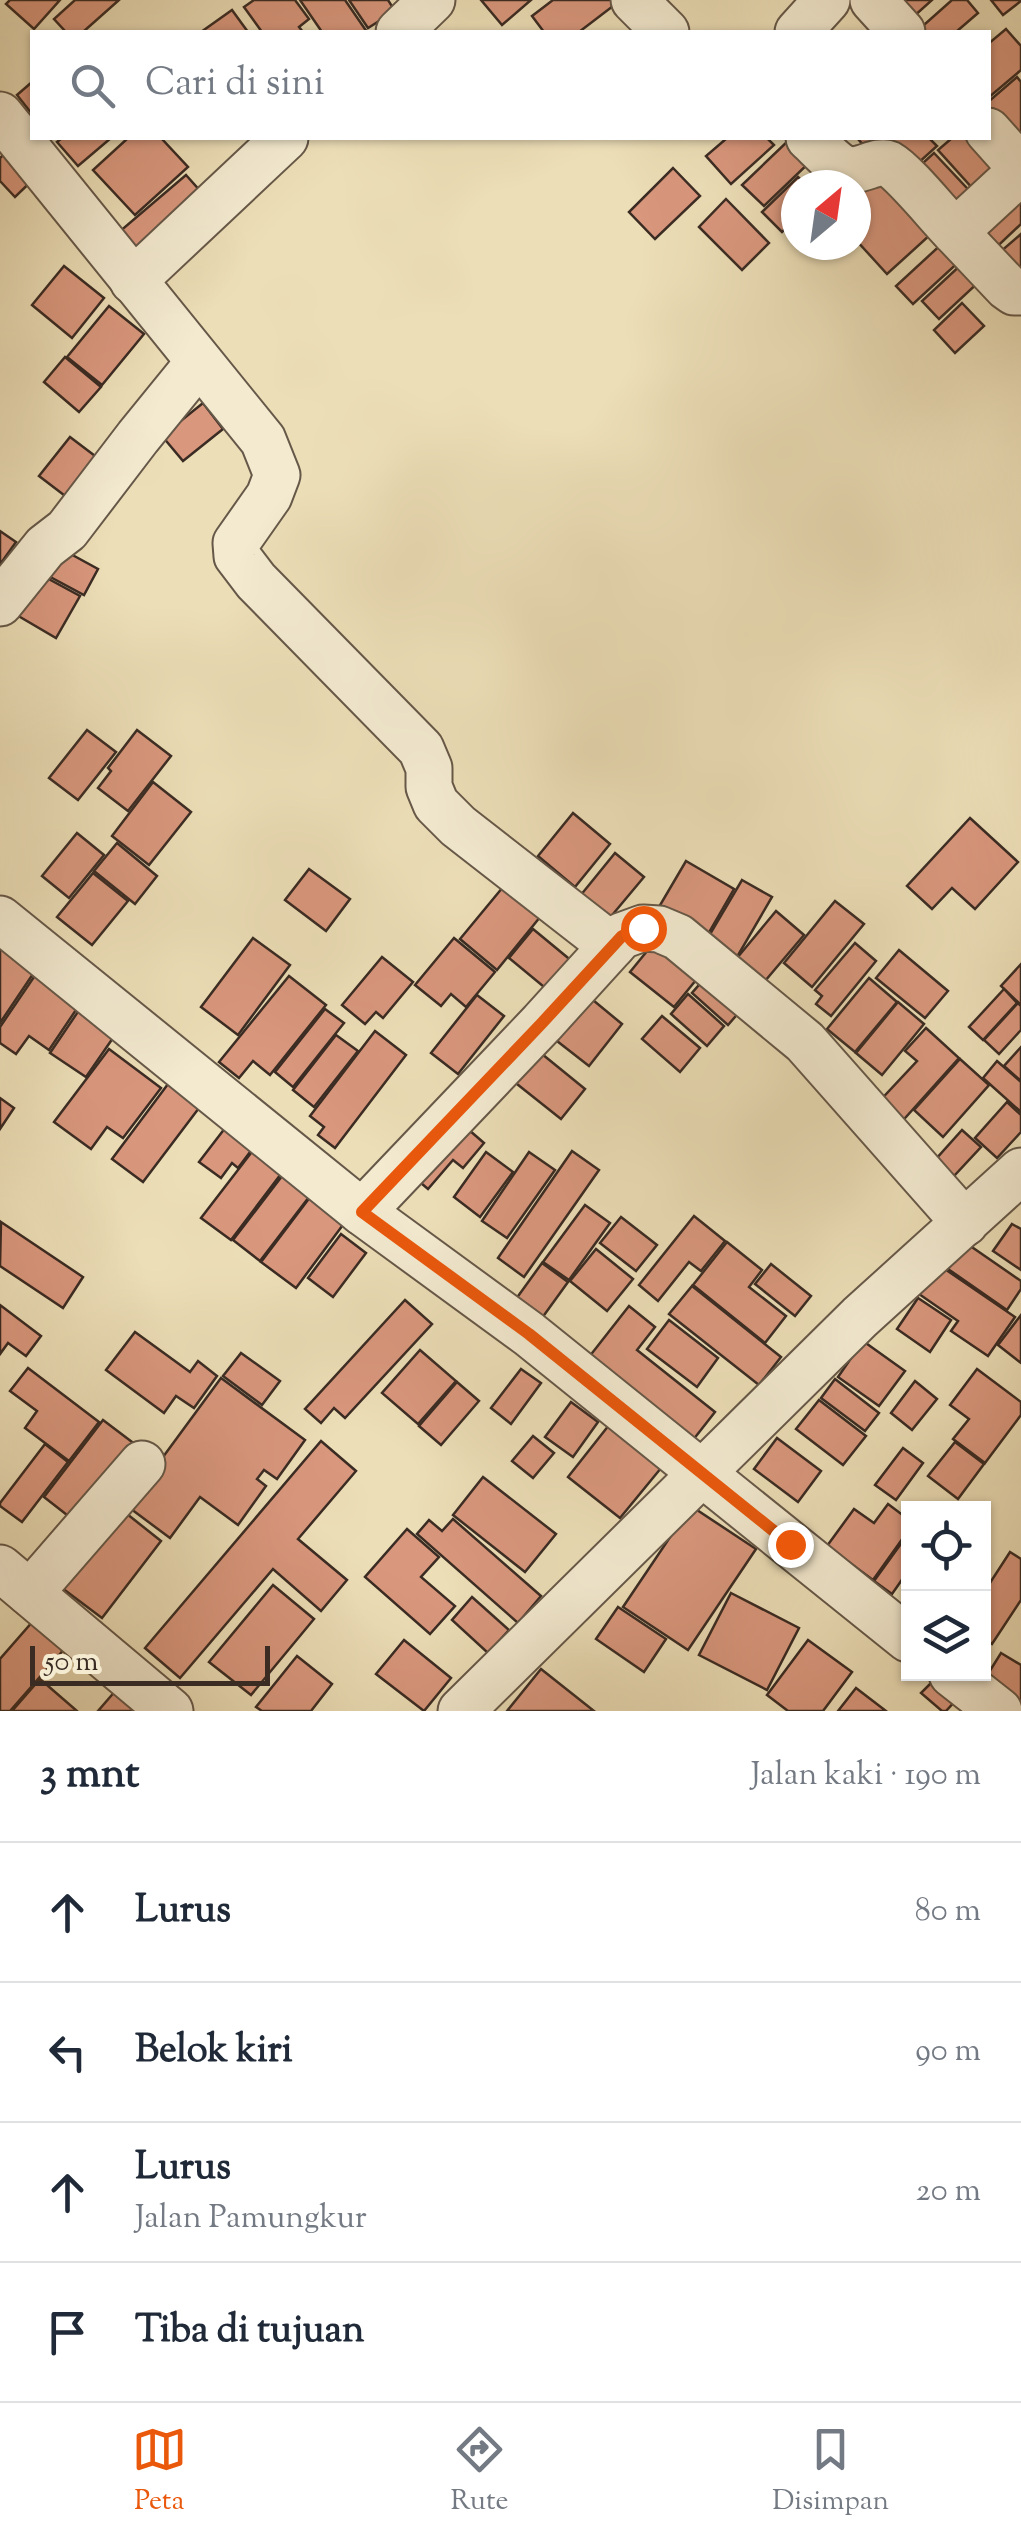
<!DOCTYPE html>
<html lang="id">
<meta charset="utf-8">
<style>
body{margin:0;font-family:"Sorts Mill Goudy",serif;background:#f6f6f7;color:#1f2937}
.controls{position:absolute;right:30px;bottom:30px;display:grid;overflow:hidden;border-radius:0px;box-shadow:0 2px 8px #0004}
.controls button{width:90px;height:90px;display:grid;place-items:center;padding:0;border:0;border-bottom:2px solid #e0e1e3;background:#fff;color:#1f2937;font:50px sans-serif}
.compass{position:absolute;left:781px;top:170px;width:90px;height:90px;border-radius:50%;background:#fff;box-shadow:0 2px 8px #0004;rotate:29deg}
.scale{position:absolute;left:30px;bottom:25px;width:240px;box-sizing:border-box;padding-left:10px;border:5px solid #3a2b23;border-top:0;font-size:28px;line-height:35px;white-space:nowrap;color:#3a2b23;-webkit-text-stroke:8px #f3ead0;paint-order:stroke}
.stop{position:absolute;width:30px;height:30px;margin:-22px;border:8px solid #ea580c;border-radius:50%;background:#fff}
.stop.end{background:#ea580c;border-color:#fff;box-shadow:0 2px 10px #0008}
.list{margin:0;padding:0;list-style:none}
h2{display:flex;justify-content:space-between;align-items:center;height:130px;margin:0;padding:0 40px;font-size:42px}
h2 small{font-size:32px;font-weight:400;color:#747a83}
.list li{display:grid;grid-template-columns:65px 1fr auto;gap:30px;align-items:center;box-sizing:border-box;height:140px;padding:0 40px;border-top:2px solid #e0e1e3}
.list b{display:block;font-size:38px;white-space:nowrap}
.list p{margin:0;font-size:32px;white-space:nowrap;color:#747a83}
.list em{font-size:32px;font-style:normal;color:#747a83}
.icon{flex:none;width:55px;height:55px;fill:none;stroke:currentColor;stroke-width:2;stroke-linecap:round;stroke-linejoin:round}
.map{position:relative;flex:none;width:1021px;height:1711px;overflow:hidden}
.search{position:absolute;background:#fff;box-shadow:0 2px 8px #0004;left:30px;right:30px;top:30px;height:110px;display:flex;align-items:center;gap:25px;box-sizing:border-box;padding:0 35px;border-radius:0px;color:#747a83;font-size:38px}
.sheet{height:690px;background:#fff}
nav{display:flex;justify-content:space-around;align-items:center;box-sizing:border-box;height:140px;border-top:2px solid #e0e1e3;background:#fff;font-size:28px;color:#747a83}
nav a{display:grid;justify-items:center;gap:5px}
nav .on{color:#ea580c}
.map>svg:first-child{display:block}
</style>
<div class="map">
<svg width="1021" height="1711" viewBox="0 0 1021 1711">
<rect width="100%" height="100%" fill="#ecdeb7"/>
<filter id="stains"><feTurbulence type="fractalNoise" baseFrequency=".002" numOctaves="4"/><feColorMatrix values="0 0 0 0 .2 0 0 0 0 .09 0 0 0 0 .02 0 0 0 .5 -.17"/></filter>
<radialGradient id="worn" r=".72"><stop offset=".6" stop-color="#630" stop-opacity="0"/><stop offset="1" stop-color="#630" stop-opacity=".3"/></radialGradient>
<g fill="#d9977d" stroke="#3a2b23" stroke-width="2.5">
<path d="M10,0H60L34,29L6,4Z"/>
<path d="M75,0H119L83,32H66L54,19Z"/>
<path d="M254,0H295L309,19L299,27L303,32H262L244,7Z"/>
<path d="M300,0H345L367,32H322Z"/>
<path d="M349,0H388L395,11L368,28Z"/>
<path d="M481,0H531L502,25Z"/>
<path d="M553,0H615L617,3L579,32H544L532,16Z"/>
<path d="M896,0H932L912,18Z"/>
<path d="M952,0H967L978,13L956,32H916Z"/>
<path d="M991,0H1021V1L1003,15Z"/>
<path d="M232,10L248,32H201Z"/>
<path d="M1006,29L1021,46V70L988,98V44Z"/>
<path d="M1017,77L1021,82V164L988,127V102Z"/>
<path d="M32,82V114L17,95Z"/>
<path d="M62,138H111L78,166L57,142Z"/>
<path d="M128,138H161L188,167L135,215L93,170Z"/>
<path d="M727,138H767L774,145L731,184L706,156Z"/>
<path d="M791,138L812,160L764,206L742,185Z"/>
<path d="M857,138H885L869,151Z"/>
<path d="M890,138H929L937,146L906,174L881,146Z"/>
<path d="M952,138H986L1017,172L984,201L938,150Z"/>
<path d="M15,144L42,171L15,197L0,181V158Z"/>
<path d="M934,153L979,201L958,220L914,171Z"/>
<path d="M880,166L942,224L887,274L856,240V187Z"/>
<path d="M673,168L700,196L655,239L629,212Z"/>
<path d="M1021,174V224L986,257L962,230Z"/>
<path d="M186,175L210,202L136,265L112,238Z"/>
<path d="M798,177L806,185H796V219L782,232L762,212Z"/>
<path d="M726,199L769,243L742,270L699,227Z"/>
<path d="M1021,234V275L1000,252Z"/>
<path d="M946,240L963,258L913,304L896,286Z"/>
<path d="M965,261L982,279L939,319L922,301Z"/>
<path d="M64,266L104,298L72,338L32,305Z"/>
<path d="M962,303L984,326L955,353L934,330Z"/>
<path d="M109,306L144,334L102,385L67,357Z"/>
<path d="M65,357L101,387L79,412L44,382Z"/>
<path d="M203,403L223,429L183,461L162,436Z"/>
<path d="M70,437L107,465L77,505L39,476Z"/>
<path d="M0,531L16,542L1,563L0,562Z"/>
<path d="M56,546L98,569L84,595L41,572Z"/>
<path d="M32,570L80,596L56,638L15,614Z"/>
<path d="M87,730L116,752L78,800L49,778Z"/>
<path d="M137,730L171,756L128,811L98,788L111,771L108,768Z"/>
<path d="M153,782L191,812L149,865L112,836Z"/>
<path d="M573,813L610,844L575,887L538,856Z"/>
<path d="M970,818L1018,862L975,909L952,888L932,909L907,886Z"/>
<path d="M77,833L104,855L69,898L42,876Z"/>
<path d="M117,843L157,876L135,904L94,871Z"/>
<path d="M615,853L644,877L608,920L580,896Z"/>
<path d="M686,861L734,889L704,941L656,912Z"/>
<path d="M309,869L350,899L326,931L285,900Z"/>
<path d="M93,873L128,901L92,945L57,917Z"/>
<path d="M742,880L772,897L730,969L700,951Z"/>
<path d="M508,881L545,911L497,970L460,939Z"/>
<path d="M835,901L864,924L812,987L784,963Z"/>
<path d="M776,911L804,935L765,981L737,958Z"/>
<path d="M533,929L579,967L555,996L509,958Z"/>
<path d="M661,934L705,969L674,1007L630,972Z"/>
<path d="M253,938L290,965L238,1035L201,1007Z"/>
<path d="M454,938L495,972L466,1007L451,994L441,1006L415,985Z"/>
<path d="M0,943L37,968L0,1023Z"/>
<path d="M855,943L876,961L831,1016L816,1004L822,996L815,990Z"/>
<path d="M899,950L948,991L925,1018L876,978Z"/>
<path d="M382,957L413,982L383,1018L376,1012L365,1024L342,1005Z"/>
<path d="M1021,964V1005L1001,986Z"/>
<path d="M712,970L748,1002L728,1025L692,993Z"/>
<path d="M38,971L82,1001L49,1050L29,1036L16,1054L0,1043V1027Z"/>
<path d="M289,976L326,1005L270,1075L253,1061L239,1078L219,1062Z"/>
<path d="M869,978L897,1002L855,1052L827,1029Z"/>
<path d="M1004,989L1017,1003L983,1040L969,1027Z"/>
<path d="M582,991L622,1024L589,1066L548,1034Z"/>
<path d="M688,994L724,1026L707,1046L671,1014Z"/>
<path d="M477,995L504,1016L458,1074L431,1053Z"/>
<path d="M88,997L124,1022L86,1077L50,1053Z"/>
<path d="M898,1002L924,1024L882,1075L856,1053Z"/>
<path d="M1018,1003L1021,1006V1030L999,1054L984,1040Z"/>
<path d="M325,1009L344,1023L293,1087L275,1072Z"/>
<path d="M662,1016L700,1048L680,1072L642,1039Z"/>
<path d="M926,1028L959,1058L897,1127L875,1106L917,1061L905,1051Z"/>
<path d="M375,1031L406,1055L335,1148L318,1135L324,1127L310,1116Z"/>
<path d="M336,1035L358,1051L314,1107L293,1090Z"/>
<path d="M526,1041L585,1089L561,1119L502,1072Z"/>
<path d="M1021,1047V1081L1004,1066Z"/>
<path d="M109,1049L161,1088L123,1138L107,1127L91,1149L54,1122Z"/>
<path d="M960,1059L989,1085L943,1137L914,1110Z"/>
<path d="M997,1061L1021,1082V1112L983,1078Z"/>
<path d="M171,1080L202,1104L143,1182L112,1159Z"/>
<path d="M0,1098L14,1108L0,1129Z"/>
<path d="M1007,1102L1021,1115V1132L997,1158L975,1138Z"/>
<path d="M454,1117L484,1143L463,1168L453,1160L428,1189L408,1172Z"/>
<path d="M232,1119L259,1140L238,1168L232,1163L221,1178L199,1162Z"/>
<path d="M962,1130L981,1147L954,1176L936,1159Z"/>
<path d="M261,1140L290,1162L231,1240L201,1218Z"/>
<path d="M572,1151L599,1170L524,1277L498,1258Z"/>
<path d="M486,1152L513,1172L480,1217L454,1197Z"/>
<path d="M529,1152L555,1170L507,1238L482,1221Z"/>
<path d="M292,1163L319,1184L260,1261L233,1240Z"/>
<path d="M320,1184L354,1210L296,1288L261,1262Z"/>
<path d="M585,1205L610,1223L569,1280L543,1262Z"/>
<path d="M694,1216L725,1241L701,1271L689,1262L658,1301L639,1285Z"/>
<path d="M621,1217L657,1245L636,1271L600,1243Z"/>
<path d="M1,1222L83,1277L63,1308L0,1266Z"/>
<path d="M1012,1224L1021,1229V1270L993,1251Z"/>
<path d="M341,1234L366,1253L333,1297L308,1278Z"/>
<path d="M727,1242L762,1270L749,1287L786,1316L765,1343L693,1285Z"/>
<path d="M966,1243L1021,1281V1289L1007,1310L948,1269Z"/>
<path d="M596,1249L633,1279L607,1311L570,1281Z"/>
<path d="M542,1263L568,1282L542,1318L516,1299Z"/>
<path d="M771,1264L811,1296L795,1316L755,1284Z"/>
<path d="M939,1265L1015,1317L988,1356L951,1331L958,1321L919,1294Z"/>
<path d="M692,1286L781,1357L759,1385L669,1314Z"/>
<path d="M918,1298L951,1320L930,1352L897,1329Z"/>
<path d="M405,1300L432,1324L345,1418L334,1408L321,1423L305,1409Z"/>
<path d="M0,1305L41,1336L26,1356L8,1343L0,1354Z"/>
<path d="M629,1306L655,1327L637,1350L715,1412L693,1440L589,1357Z"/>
<path d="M1021,1315V1363L998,1345Z"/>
<path d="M669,1320L718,1358L697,1387L647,1349Z"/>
<path d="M135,1332L190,1372L198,1361L217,1376L194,1408L176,1396L164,1413L106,1370Z"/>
<path d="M863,1341L905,1371L879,1406L838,1377Z"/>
<path d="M420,1350L456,1381L418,1424L382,1393Z"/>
<path d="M241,1353L280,1381L262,1405L223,1376Z"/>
<path d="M28,1368L99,1422L69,1461L25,1428L37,1411L10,1391Z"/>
<path d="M521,1369L541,1383L511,1424L491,1408Z"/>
<path d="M977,1369L1021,1402V1415L985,1463L953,1439L969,1419L950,1405Z"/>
<path d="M221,1378L305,1440L277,1479L264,1470L257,1479L266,1486L238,1525L200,1497L170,1538L127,1506Z"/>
<path d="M835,1379L879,1413L865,1431L821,1398Z"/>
<path d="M915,1381L937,1399L912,1430L891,1413Z"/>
<path d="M457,1382L479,1401L441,1445L419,1426Z"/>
<path d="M819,1400L866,1436L843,1465L796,1429Z"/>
<path d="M571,1402L598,1422L573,1457L545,1437Z"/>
<path d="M103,1420L136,1445L76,1522L44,1497Z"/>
<path d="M613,1420L666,1462L620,1518L568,1477Z"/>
<path d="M533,1436L554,1453L533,1478L512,1461Z"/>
<path d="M777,1438L821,1471L798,1502L754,1469Z"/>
<path d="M321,1441L356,1471L298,1539L347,1580L321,1611L273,1569L180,1678L145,1648Z"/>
<path d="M955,1442L984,1464L958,1499L928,1476Z"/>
<path d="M45,1444L68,1462L22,1522L0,1506V1503Z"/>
<path d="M903,1448L923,1463L896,1500L875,1485Z"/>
<path d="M483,1477L556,1534L525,1572L453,1515Z"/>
<path d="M888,1504L908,1519V1531L873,1580L827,1546L854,1509L874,1523Z"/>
<path d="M691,1506L756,1549L688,1650L623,1607Z"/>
<path d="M122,1510L161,1541L102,1618L62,1588Z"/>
<path d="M453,1519L541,1596L518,1623L417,1534L429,1520L442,1531Z"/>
<path d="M407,1529L439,1557L421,1577L455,1606L430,1634L365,1577Z"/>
<path d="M908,1534V1571L892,1594L874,1581Z"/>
<path d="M1010,1552L1021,1559V1600L992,1644L984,1638V1592Z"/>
<path d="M273,1585L314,1619L251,1695L209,1662Z"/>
<path d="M731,1593L799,1628L767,1690L699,1655Z"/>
<path d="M472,1597L509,1630L488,1653L452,1620Z"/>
<path d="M618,1607L666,1639L644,1672L596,1639Z"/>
<path d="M41,1612L73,1639L10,1711H0V1659Z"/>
<path d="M404,1640L451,1678L424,1711L376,1674Z"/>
<path d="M808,1640L852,1672L823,1711H788L767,1695Z"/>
<path d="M1001,1653L1021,1665V1709L981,1685Z"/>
<path d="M297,1656L332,1684L311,1711H262L256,1707Z"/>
<path d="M541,1669L594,1711H507Z"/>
<path d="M40,1679L77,1711H12Z"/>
<path d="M935,1679L957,1699L946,1711H942L921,1693Z"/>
<path d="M123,1682L150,1711H98Z"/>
<path d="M856,1688L886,1711H838Z"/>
</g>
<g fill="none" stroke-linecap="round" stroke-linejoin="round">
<defs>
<g id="minor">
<path d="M634,0L666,32"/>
<path d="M873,0L902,32"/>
<path d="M399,32L432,0"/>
<path d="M798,32L827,0"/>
<path d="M0,115L263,440L277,475L269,496L236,543L237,556L256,581L421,749L429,768V787L436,804L458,826L612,946"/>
<path d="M988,131L1021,168"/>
<path d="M809,138C818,146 834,164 844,168C859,175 876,158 889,164C905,173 940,217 955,232"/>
<path d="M1021,171L955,232L1007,287L1014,292H1021"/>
<path d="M133,281L285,138"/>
<path d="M0,603L45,547L67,530L138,437L199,362"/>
<path d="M0,919L362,1212L529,1334L908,1639"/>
<path d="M362,1212L542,1023L621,936L643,928L659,929L678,937L805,1042L965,1223"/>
<path d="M0,1568L170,1711"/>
<path d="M30,1593L142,1464"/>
<path d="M952,1674L999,1711"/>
<path d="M461,1711L860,1317L1021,1171"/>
</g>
</defs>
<use href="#minor" stroke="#665848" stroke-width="49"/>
<use href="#minor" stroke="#f3ead0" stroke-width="45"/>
</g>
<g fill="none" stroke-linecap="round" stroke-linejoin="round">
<path stroke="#ea580c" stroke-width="12" d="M643,928L622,936L542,1023L362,1212L529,1334L790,1544"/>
</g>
<rect width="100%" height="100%" filter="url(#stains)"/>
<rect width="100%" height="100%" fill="url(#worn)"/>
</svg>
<div class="controls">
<button><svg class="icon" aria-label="locate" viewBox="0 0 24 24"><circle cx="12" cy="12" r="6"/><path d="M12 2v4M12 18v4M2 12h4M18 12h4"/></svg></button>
<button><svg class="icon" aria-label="layers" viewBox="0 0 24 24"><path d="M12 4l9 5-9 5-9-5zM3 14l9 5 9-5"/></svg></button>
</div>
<svg class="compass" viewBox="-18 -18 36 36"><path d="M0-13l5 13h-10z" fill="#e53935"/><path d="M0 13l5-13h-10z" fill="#747a83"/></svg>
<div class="scale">50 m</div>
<div class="stop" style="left:643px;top:928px"></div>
<div class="stop end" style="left:790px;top:1544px"></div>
<div class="search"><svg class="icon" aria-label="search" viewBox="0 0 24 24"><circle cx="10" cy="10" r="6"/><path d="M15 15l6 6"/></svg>Cari di sini</div>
</div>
<section class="sheet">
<h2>3 mnt<small>Jalan kaki · 190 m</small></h2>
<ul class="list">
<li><svg class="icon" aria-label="ahead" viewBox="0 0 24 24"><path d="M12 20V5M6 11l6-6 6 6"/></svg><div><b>Lurus</b></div><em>80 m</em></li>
<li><svg class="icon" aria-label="left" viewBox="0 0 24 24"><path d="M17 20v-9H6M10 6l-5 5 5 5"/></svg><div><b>Belok kiri</b></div><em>90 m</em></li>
<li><svg class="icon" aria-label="ahead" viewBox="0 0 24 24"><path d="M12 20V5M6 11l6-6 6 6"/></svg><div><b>Lurus</b><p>Jalan Pamungkur</p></div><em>20 m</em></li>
<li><svg class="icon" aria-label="arrive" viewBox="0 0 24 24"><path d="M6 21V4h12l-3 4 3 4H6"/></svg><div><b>Tiba di tujuan</b></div></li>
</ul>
</section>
<nav>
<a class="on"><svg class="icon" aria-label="map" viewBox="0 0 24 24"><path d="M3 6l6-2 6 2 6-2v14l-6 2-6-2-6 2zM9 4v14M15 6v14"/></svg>Peta</a>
<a><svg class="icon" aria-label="directions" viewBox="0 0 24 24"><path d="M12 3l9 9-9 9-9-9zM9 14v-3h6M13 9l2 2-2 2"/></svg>Rute</a>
<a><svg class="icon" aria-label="saved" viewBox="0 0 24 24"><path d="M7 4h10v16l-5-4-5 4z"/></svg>Disimpan</a>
</nav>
